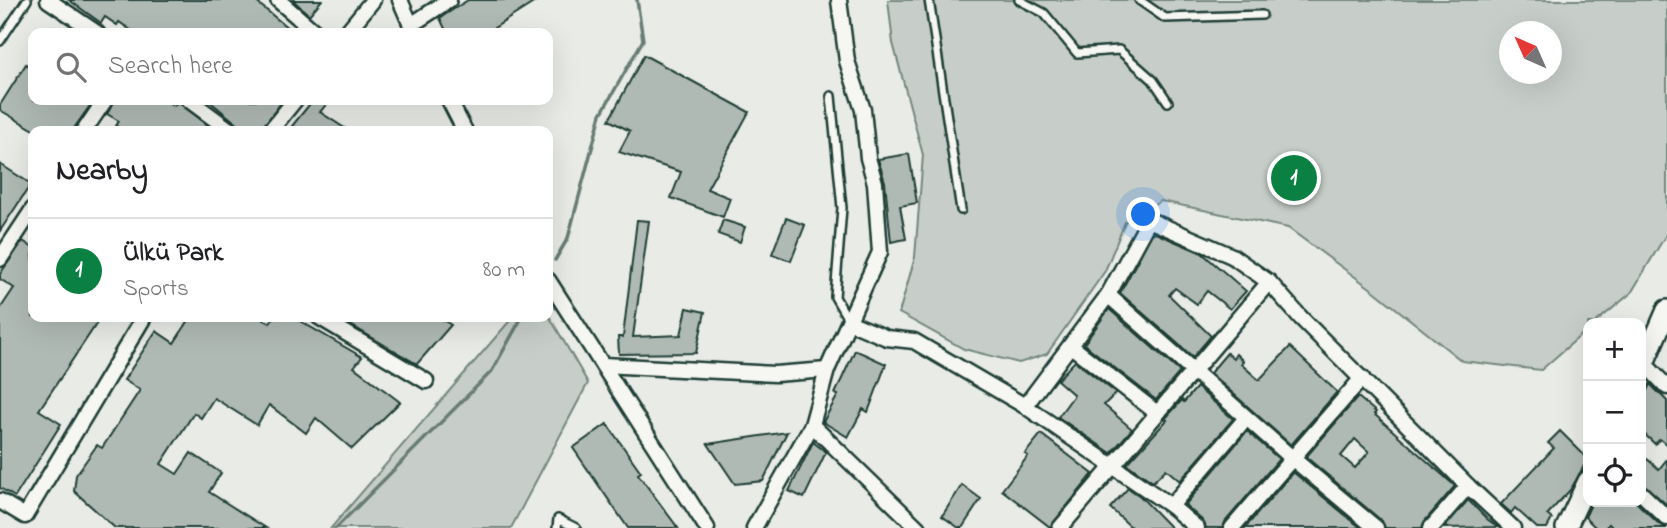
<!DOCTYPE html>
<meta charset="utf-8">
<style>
body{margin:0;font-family:"Indie Flower",sans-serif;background:#f2f2f2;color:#202124}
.controls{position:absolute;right:21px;bottom:21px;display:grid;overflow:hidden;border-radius:14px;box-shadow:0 7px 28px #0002}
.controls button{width:63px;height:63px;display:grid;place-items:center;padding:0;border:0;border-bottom:2px solid #e0e0e0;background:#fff;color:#202124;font:35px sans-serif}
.compass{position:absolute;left:1499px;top:21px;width:63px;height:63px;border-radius:50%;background:#fff;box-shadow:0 7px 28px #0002;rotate:315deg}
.you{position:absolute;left:1144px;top:215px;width:24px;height:24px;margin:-18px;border:5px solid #fff;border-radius:50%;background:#1a73e8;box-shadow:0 0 0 10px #1a73e833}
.badge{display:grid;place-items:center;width:46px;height:46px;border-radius:50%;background:#0b8043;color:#fff;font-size:23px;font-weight:700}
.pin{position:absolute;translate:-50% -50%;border:4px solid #fff;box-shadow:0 2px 7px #0006}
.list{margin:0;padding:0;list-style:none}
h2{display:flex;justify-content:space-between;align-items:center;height:91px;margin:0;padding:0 28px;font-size:30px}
h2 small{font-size:23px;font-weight:400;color:#757577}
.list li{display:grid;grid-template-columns:46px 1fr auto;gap:21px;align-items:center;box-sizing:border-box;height:105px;padding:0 28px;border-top:2px solid #e0e0e0}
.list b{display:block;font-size:26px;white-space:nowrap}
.list p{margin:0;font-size:23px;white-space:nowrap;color:#757577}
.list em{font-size:23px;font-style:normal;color:#757577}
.icon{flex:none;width:38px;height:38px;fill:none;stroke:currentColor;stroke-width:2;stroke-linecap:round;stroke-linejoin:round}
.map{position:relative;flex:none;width:1667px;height:528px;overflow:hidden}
.search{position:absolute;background:#fff;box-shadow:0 7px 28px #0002;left:28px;top:28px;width:525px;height:77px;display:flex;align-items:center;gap:18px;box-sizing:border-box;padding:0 24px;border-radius:14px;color:#757577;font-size:26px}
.panel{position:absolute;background:#fff;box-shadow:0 7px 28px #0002;left:28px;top:126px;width:525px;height:196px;border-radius:14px}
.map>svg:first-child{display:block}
</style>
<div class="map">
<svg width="1667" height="528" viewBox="0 0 1667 528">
<rect width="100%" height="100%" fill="#e9ebe7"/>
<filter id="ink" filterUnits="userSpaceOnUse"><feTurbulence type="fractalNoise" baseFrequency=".0143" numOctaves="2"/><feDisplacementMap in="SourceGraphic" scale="14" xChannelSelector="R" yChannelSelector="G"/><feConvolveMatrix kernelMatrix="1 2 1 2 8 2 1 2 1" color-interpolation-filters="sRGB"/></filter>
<g filter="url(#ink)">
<g fill="#c7cec9" stroke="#73867e" stroke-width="2" fill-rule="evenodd">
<path d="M888,0H1667V233L1631,293L1595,323H1588V329L1541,370L1462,361L1373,290L1288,228L1161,201L1125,222L1105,271L1047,354L1019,363L964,349L899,313L915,257L923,155L893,43ZM1510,32H1552V74H1510Z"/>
<path d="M548,314L588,383L511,528H331L513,317H548Z"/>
</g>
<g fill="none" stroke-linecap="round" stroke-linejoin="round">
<g stroke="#687c75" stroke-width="3.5">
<path d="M555,260L568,238L601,114L643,40L637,0"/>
<path d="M336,528L492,371L522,317"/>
</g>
</g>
<g fill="#b0bab5" stroke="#1f3d34" stroke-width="2" fill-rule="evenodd">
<path d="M69,0H254L294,33H135L119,22L117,25L105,17L101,23Z"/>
<path d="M293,0H322L309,15Z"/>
<path d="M468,0H538L486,33H447L440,18Z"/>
<path d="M644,55L749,112L707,189L730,198L723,217L671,198L681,172L619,152L630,131L609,120Z"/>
<path d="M26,64L33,69V100H94L72,131H36L0,110V105Z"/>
<path d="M115,100H165L174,106L178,101L215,131H113L119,121L107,114Z"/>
<path d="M208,100H283L260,131H246Z"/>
<path d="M313,100H330L320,112L349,131H288Z"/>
<path d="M909,154L917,203L900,206L906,239L891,242L885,182L878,159Z"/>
<path d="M0,164L31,184L0,231Z"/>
<path d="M786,218L805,225L791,261L772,254Z"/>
<path d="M637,220L649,221L633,337L681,335L687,308L705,312L696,353L619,354L618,337H623Z"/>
<path d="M723,220L745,227L740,242L718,234Z"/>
<path d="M1153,232L1202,253L1246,291L1230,309L1207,291L1197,304L1175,288L1169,295L1211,336L1193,357L1120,293Z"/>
<path d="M23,241L33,248V317H101L39,410L61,424L15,497L0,488V309L14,288L0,279V274Z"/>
<path d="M1109,309L1180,372L1156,400L1084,344Z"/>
<path d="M191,317H259L270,323L274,317H293L362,357L354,367L400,402L352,449L316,418L306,433L269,405L257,425L214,398L201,418L194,413L161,464L177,474L191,453L221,473L209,492L266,528H115L74,491L76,475L97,445L102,448L140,390L124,380L156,331L174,343Z"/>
<path d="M337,317H438L451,325L417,364Z"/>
<path d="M1290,347L1337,392L1291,445L1210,373L1227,353L1233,358L1236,354L1243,361L1241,364L1259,380Z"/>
<path d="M855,350L886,364L868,412L863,409L848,437L823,422L838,395L835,394Z"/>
<path d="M1075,361L1116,393L1104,405L1132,429L1111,453L1058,417L1074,395L1057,380Z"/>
<path d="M1650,384L1667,401V445L1660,439L1655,444L1641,431V403Z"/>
<path d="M1197,387L1233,419L1180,481L1166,469L1153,482L1127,464L1167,420L1165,419L1182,400L1184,402Z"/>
<path d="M1358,397L1376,412L1374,414L1455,486L1424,522L1422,528H1385L1382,521L1306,457ZM1355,439L1369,452L1355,468L1341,456Z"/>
<path d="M607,424L641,472L638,474L678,528H628L573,448Z"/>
<path d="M1247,431L1279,459L1225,522L1223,528H1206L1203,521L1185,505Z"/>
<path d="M1560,431L1588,459L1571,489L1547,515L1552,519L1547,528H1537L1515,508L1511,513L1501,504L1554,448L1548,443Z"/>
<path d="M787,432L763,481L735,484L708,444Z"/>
<path d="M1041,434L1093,474L1050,527L1002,490L1028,456L1025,454Z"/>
<path d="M813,442L826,452L804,498L789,491Z"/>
<path d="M1647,459L1659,469L1667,459V505L1641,482V466Z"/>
<path d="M1293,472L1361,528H1245Z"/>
<path d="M962,485L981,499L962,528H959L942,516Z"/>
<path d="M1128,488L1140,496L1171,528H1132L1110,508Z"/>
<path d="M1468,500L1487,519L1498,527L1444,528Z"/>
<path d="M1592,502H1636L1660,525L1667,528H1613L1609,524L1605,528H1596L1585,517Z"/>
</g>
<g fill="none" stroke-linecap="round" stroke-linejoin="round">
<defs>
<g id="lane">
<path d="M929,0L961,210"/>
<path d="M1019,0L1044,13L1077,53L1119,50L1153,80L1168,102"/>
<path d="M1139,0L1165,18L1262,15"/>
<path d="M0,41L27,0"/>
<path d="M831,96L842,208L835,297L849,321"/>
<path d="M557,528L558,519L576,528"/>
</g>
<g id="street">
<path d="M48,0L97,33"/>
<path d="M278,0L316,33"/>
<path d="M400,0L414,32"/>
<path d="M411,25L449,0"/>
<path d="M346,33L373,0"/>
<path d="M189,100L231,131"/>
<path d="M449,100L465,131"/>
<path d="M84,131L105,100"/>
<path d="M270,131L295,100"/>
<path d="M0,259L33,209"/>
<path d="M548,280L707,528"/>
<path d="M1108,295L1292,458L1376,528"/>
<path d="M319,317L426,381"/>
<path d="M849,322L887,338L914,341L1025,406L1171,506L1197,528"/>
<path d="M1071,346L1157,413"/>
<path d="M1644,363L1667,387"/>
<path d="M603,365L775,374L827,370"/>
<path d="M1025,406L1108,295L1149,220L1232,256L1269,282L1301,318L1468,486L1513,528"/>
<path d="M812,425L918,528"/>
<path d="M1641,493L1667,518"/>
<path d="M0,501L25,516L144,317"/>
<path d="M1171,506L1246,418"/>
<path d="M754,528L812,425L827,370L880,252L875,183L868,158L863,110L847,61L839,0"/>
<path d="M1060,528L1269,282"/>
<path d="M1232,528L1362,378"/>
<path d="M1431,528L1468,486"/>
</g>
<g id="secondary">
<path d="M1641,370L1667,310"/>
<path d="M1566,528L1588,481"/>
</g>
</defs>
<use href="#lane" stroke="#1f3d34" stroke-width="12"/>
<use href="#street" stroke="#1f3d34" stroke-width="19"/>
<use href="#secondary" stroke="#1f3d34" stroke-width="24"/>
<use href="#lane" stroke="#f6f6f2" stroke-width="7"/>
<use href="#street" stroke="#f6f6f2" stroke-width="14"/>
<use href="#secondary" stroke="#f6f6f2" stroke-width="19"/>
</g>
</g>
</svg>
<div class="controls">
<button>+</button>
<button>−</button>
<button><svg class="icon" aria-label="locate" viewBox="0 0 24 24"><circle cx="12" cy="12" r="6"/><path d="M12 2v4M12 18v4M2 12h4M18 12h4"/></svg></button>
</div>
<svg class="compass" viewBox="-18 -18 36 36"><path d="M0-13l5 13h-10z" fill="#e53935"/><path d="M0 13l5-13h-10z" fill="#757577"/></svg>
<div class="you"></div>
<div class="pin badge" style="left:1294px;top:178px">1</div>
<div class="search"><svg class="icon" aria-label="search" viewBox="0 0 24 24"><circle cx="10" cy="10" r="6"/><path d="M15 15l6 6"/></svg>Search here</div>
<section class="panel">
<h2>Nearby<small></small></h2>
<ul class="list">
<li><span class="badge">1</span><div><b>Ülkü Park</b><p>Sports</p></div><em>80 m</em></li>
</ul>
</section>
</div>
